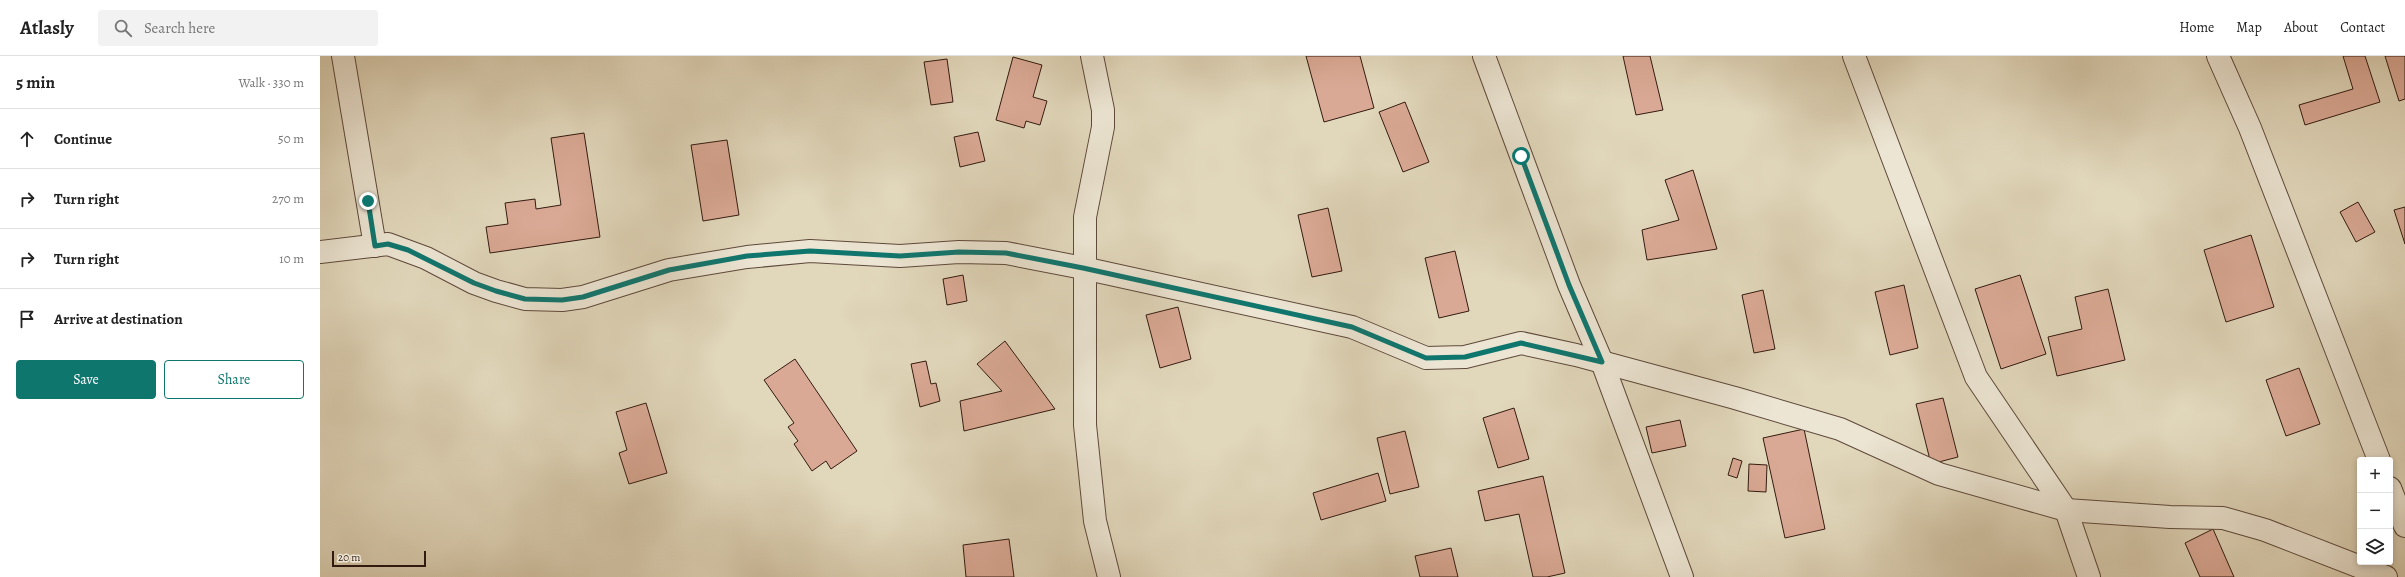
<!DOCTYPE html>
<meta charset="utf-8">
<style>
body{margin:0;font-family:Alegreya,serif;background:#f2f2f2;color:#222}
.controls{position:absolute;right:12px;bottom:12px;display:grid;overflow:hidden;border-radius:4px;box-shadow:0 2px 6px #0003}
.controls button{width:36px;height:36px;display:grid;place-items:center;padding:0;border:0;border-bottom:1px solid #e0e0e0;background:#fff;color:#222;font:20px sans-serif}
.scale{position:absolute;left:12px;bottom:10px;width:94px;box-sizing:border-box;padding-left:4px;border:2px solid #331a10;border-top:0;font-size:11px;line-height:14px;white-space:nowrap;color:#331a10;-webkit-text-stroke:3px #ece5d3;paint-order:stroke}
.stop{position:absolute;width:12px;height:12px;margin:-9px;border:3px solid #0f766e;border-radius:50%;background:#fff}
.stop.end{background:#0f766e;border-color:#fff;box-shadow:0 1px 4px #0008}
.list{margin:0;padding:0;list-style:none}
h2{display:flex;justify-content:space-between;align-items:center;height:52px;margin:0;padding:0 16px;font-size:17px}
h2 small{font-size:13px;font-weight:400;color:#767676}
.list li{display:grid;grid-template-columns:26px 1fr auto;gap:12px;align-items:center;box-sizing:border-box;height:60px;padding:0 16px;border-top:1px solid #e0e0e0}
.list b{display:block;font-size:15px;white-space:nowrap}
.list em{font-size:13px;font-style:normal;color:#767676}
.actions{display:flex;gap:8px;padding:12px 16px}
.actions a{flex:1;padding:9px 0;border:1px solid #0f766e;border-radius:4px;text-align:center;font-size:14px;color:#0f766e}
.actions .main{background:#0f766e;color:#fff}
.icon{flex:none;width:22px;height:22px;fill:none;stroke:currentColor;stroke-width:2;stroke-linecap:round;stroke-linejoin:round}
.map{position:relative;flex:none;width:2085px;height:521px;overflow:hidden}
header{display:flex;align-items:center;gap:24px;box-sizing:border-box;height:56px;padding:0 20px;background:#fff;border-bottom:1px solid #e0e0e0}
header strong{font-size:19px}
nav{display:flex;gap:22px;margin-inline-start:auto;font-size:14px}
.search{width:280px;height:36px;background:#f2f2f2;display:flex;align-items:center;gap:10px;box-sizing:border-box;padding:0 14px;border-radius:4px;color:#767676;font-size:15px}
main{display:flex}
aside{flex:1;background:#fff}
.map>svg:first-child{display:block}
</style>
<header>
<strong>Atlasly</strong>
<div class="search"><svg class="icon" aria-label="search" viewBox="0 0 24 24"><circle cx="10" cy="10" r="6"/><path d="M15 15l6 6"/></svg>Search here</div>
<nav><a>Home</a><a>Map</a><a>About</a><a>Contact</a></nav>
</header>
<main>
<aside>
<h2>5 min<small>Walk · 330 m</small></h2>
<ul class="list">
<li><svg class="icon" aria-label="ahead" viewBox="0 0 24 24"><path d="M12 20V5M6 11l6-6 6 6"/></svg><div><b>Continue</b></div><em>50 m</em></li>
<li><svg class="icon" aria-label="right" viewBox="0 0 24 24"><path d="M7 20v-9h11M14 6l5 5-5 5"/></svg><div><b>Turn right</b></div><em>270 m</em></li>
<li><svg class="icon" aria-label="right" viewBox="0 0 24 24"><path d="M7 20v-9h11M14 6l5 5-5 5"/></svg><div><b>Turn right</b></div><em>10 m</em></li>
<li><svg class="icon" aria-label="arrive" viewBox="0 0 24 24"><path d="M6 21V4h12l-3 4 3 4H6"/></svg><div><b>Arrive at destination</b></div></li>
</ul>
<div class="actions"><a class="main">Save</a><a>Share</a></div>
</aside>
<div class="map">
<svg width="2085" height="521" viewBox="0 0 2085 521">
<rect width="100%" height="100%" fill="#e1d7bb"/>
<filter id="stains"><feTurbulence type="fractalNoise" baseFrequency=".005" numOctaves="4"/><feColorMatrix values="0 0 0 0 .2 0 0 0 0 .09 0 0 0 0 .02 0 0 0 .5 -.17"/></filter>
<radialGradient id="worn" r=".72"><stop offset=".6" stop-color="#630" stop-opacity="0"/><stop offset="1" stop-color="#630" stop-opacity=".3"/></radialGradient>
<g fill="#daa995" stroke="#331a10">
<path d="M986,0H1040L1054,52L1004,66Z"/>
<path d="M1303,0H1330L1343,54L1316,59Z"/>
<path d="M2023,0H2045L2060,46L1985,69L1979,49L2033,33Z"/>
<path d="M2065,0H2085V43L2079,45Z"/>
<path d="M693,1L722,9L713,41L727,45L720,69L706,65L704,72L676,64Z"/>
<path d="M627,3L633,46L611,49L604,6Z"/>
<path d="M1085,46L1109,106L1083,116L1059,56Z"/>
<path d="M658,76L665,105L640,111L634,81Z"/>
<path d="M264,77L280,181L170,197L166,171L188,168L185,147L215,143L216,153L241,149L231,82Z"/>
<path d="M407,84L419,159L383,165L371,89Z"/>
<path d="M1373,114L1397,193L1327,204L1322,174L1359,164L1345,124Z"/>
<path d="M2038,146L2055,176L2036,186L2020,156Z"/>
<path d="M2085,151V188L2074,154Z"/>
<path d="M1008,152L1022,215L992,221L978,159Z"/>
<path d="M1931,179L1954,251L1906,266L1884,194Z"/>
<path d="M1135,195L1149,255L1119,262L1105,202Z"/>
<path d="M643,219L647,245L627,249L623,223Z"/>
<path d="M1700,219L1726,298L1681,313L1655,233Z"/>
<path d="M1584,229L1598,292L1570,299L1555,236Z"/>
<path d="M1788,233L1805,304L1737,320L1728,281L1762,273L1755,241Z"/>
<path d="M1443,234L1455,293L1434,297L1422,239Z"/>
<path d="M858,251L871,303L840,312L826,259Z"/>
<path d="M685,285L735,353L644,375L640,345L682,335L657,308Z"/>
<path d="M475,303L537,395L511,413L506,405L492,415L474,388L478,385L468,371L474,367L444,324Z"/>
<path d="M606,305L611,328L616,327L620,345L600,351L591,308Z"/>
<path d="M1979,312L2000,368L1966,380L1946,324Z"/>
<path d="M1623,342L1638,401L1611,408L1596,348Z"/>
<path d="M326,347L347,417L309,428L299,397L307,394L296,356Z"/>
<path d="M1194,352L1209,403L1178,412L1163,362Z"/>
<path d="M1360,364L1366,390L1332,397L1326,371Z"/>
<path d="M1484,373L1505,473L1465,482L1443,382Z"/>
<path d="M1085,375L1099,431L1070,438L1057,382Z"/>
<path d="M1413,402L1422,405L1417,422L1408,419Z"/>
<path d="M1429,408L1447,409L1446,436L1428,435Z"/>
<path d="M1058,417L1066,445L1001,464L993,437Z"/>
<path d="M1223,420L1245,517L1227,521H1213L1199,458L1165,465L1158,435Z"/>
<path d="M1893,473L1914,521H1880L1865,487Z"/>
<path d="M689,483L694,521H646L643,489Z"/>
<path d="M1131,492L1138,521H1100L1095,500Z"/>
</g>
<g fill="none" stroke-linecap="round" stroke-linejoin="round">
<defs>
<g id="minor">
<path d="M23,0L55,190"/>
<path d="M772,0L783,54V71L765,161V369L775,465L789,521"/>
<path d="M1164,0L1249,229L1282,306L1362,521"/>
<path d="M1534,0L1656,321L1746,454L1769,521"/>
<path d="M1898,0L1930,72L2059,404"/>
<path d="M0,196L68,188L106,202L154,227L176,235L205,243L242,244L263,241L349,214L427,201L490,195L580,200L639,196L686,197L763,212L1032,271L1106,302L1145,301L1201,287L1256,299L1415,342L1520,373L1619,418L1746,454L1850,461L1903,462L1945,474L2066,521"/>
<path d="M2070,432L2085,470"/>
</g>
</defs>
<use href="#minor" stroke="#5e493b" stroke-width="24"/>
<use href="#minor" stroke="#ece5d3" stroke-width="22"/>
</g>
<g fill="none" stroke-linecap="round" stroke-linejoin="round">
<path stroke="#0f766e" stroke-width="5" d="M48,145L55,190L68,188L88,194L154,227L176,235L205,243L242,244L263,241L349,214L427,200L490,195L580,200L639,196L686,197L763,212L1032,271L1106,302L1145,301L1201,287L1282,306L1249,229L1201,100"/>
</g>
<rect width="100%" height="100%" filter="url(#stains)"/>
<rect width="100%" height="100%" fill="url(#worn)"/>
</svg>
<div class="controls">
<button>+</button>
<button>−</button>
<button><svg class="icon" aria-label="layers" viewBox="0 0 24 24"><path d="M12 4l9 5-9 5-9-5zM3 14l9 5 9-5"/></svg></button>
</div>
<div class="scale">20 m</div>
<div class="stop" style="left:1201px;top:100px"></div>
<div class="stop end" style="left:48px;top:145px"></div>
</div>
</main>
